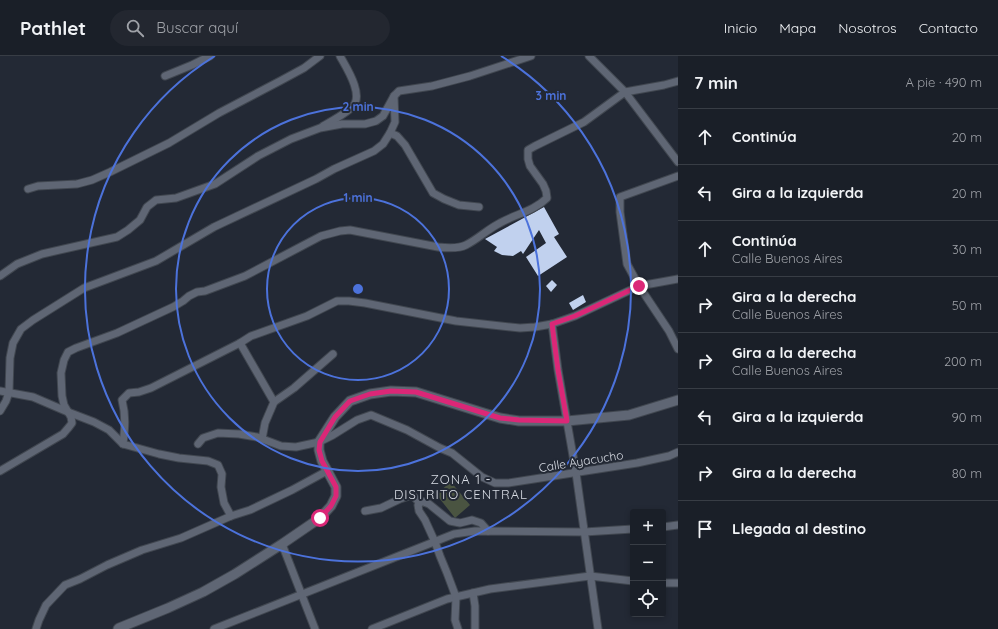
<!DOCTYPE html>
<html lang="es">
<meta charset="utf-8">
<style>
body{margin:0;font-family:Quicksand,sans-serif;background:#232730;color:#f1f3f6}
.controls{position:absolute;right:12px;bottom:12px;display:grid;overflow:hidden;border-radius:4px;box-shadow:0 2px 6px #0003}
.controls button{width:36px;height:36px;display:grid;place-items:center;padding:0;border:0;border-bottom:1px solid #383d45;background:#1a1f28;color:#f1f3f6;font:20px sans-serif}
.stop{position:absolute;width:12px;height:12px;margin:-9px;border:3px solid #db2777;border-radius:50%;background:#fff}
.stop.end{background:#db2777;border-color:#fff;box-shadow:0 1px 4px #0008}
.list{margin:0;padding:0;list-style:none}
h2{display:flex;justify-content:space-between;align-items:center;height:52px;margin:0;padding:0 16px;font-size:17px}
h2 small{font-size:13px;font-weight:400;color:#9fa2a8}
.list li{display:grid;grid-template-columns:26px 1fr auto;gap:12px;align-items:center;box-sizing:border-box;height:56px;padding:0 16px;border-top:1px solid #383d45}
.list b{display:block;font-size:15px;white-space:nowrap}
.list p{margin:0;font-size:13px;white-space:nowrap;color:#9fa2a8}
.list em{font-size:13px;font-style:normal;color:#9fa2a8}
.icon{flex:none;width:22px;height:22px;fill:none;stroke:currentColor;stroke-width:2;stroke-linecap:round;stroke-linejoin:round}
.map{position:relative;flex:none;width:678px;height:573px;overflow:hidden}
header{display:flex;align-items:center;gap:24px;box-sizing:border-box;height:56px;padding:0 20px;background:#1a1f28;border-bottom:1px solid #383d45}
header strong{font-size:19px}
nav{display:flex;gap:22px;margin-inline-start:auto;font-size:14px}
.search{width:280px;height:36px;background:#232730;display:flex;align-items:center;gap:10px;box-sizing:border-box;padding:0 14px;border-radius:22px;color:#9fa2a8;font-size:15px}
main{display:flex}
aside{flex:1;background:#1a1f28}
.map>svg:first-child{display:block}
</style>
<header>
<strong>Pathlet</strong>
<div class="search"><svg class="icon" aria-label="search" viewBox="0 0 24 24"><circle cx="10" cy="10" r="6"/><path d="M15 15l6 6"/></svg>Buscar aquí</div>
<nav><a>Inicio</a><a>Mapa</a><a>Nosotros</a><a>Contacto</a></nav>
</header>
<main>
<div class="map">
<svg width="678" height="573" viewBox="0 0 678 573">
<rect width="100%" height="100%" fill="#232935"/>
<path fill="#4a5441" d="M451,426L470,449L455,462L436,438Z"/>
<g fill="#c1d1ee">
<path d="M544,151L559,178L554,181L567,201L538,220L526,201L546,187L539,174L523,198L521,195L513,200L502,199L494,195L497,191L485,183Z"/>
<path d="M552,224L557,229L551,236L546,230Z"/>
<path d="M583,239L586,246L573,254L569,247Z"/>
</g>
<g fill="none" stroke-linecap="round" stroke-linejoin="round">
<defs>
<g id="minor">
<path d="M589,0L625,36L678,106"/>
<path d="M165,20L192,9L210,0"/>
<path d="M323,70C332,65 345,58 352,51C365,40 346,11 340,0"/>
<path d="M678,120L620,141V156L627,208L639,230L669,275L678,293"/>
<path d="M28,133L38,130L77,128L92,124L110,116L169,87L219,57L280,25L304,12L320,0"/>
<path d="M479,151L459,149L444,143L433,137L405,89L397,80L390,77L395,66L394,40L399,35L432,30L470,20L531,0"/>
<path d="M0,220L17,208L42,198L117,181L128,174L140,164L147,151L156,144L176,142L215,128L258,100L291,83L320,72L342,68H365L376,65L383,60L394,40"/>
<path d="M552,268L558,314L576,417L598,573"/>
<path d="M240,287L274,346"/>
<path d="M0,335L33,341L68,356L94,366L109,374L123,388L159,398L179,402L208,405L218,409L222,418L221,431L224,447L231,460"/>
<path d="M0,355L6,345L9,336L10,302L13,287L21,273L33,264L84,232L156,205L214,171L316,123L334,113L374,95L383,88L390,77"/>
<path d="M262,383L265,367L274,346L294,332L333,298"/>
<path d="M123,388C125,372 126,360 122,344L129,337L139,336L151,332L240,287L251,280L307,260L337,245H349L365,247L456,265L520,272L535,271L552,268L575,260L639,230L678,223"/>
<path d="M198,388L203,382L218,377L239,378L257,381L281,390L296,391L319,386L333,379L357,364L371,359L407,374L440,392L452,397L482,421L495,427H508L637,407L669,400L678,396"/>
<path d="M0,415L63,378L69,371L72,367L71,361L64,349L62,340L61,317L64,304L68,296L76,292L117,277L160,257L173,251L183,245L189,240L197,236L205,235L245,220L321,180L340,175L350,174L438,191C446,192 458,193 466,189C478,183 488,173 500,167C516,158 534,155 547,142L546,135L543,128L530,110L528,103V94L535,90L584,66L625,36L664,29L678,25"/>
<path d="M365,455L381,452L400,443L412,439L420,447"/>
<path d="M663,471L678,469"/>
<path d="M282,488L315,573"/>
<path d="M663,527H678"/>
<path d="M473,537L475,550V573"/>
<path d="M36,573L39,564L46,549L65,529L80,523L107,509L142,494L181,482L231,460L250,454L292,434L327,415"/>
<path d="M214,573L454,478L475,475L584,476L633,473"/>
<path d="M372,573L447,543L490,533L590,520L633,525"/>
<path d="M458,573L455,564L456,541L447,517L440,500L435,486L425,464L419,455L418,449L421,445L429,448L450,465L460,467L472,464L481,467L488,475"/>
</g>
<path id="tertiary" d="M118,573L119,572L168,552L203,536L235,518L282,488L320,462L331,450L336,440V431L322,405L319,394V386L335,361L350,345L370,338L391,335L416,336L500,362L519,365H567L629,359L678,344"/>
</defs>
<use href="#minor" stroke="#414750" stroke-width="9"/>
<use href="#tertiary" stroke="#414750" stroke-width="11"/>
<use href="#minor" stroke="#5f6674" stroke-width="7"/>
<use href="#tertiary" stroke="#5f6674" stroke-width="9"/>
</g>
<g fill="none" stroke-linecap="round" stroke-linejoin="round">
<path stroke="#db2777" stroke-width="5" d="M320,462L331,450L336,440V431L322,405L319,394L320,386L335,361L350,345L370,338L391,335L416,336L500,362L519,364L567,365L558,314L552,268L575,260L639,230"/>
</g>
<g fill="none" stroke="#4c72db" stroke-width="2">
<circle cx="358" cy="233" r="91"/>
<circle cx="358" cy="233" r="182"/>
<path d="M501 0A273 273 0 1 1 215 0"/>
</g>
<g text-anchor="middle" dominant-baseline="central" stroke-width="4" stroke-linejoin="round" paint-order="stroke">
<g font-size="12" fill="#d8dce4" stroke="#232935">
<text transform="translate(581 405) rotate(-9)">Calle Ayacucho</text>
</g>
<g font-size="13" letter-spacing="1" fill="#d8dce4" stroke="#232935">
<text x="461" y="423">ZONA 1 -<tspan x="461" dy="15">DISTRITO CENTRAL</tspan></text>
</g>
</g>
<circle cx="358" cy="233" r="6" fill="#4c72db" stroke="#232935" stroke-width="2"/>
<g font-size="12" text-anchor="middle" font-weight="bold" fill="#4c72db" stroke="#232935" stroke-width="4" stroke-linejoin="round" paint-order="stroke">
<text x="551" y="44">3 min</text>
<text x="358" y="55">2 min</text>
<text x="358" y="146">1 min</text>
</g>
</svg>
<div class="controls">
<button>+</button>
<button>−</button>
<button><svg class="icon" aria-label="locate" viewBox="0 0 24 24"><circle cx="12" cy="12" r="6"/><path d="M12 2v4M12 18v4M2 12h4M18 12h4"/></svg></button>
</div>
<div class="stop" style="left:320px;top:462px"></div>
<div class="stop end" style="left:639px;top:230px"></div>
</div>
<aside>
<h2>7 min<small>A pie · 490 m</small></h2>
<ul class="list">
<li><svg class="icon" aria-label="ahead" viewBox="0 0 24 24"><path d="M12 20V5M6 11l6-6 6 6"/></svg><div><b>Continúa</b></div><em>20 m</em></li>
<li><svg class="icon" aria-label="left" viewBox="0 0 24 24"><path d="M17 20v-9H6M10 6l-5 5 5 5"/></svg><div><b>Gira a la izquierda</b></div><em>20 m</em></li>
<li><svg class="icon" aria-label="ahead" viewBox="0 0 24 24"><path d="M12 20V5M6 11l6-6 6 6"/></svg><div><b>Continúa</b><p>Calle Buenos Aires</p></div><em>30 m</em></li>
<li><svg class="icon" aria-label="right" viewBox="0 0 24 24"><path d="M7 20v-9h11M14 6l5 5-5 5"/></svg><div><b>Gira a la derecha</b><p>Calle Buenos Aires</p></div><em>50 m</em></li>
<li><svg class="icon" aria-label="right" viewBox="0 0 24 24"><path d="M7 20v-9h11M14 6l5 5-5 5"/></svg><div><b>Gira a la derecha</b><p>Calle Buenos Aires</p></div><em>200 m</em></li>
<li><svg class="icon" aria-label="left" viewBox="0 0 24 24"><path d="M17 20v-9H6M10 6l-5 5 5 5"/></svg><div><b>Gira a la izquierda</b></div><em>90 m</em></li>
<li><svg class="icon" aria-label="right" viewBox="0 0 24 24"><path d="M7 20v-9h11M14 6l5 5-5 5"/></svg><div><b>Gira a la derecha</b></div><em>80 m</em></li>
<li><svg class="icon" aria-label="arrive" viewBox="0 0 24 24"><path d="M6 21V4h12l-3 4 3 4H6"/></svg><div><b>Llegada al destino</b></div></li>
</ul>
</aside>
</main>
